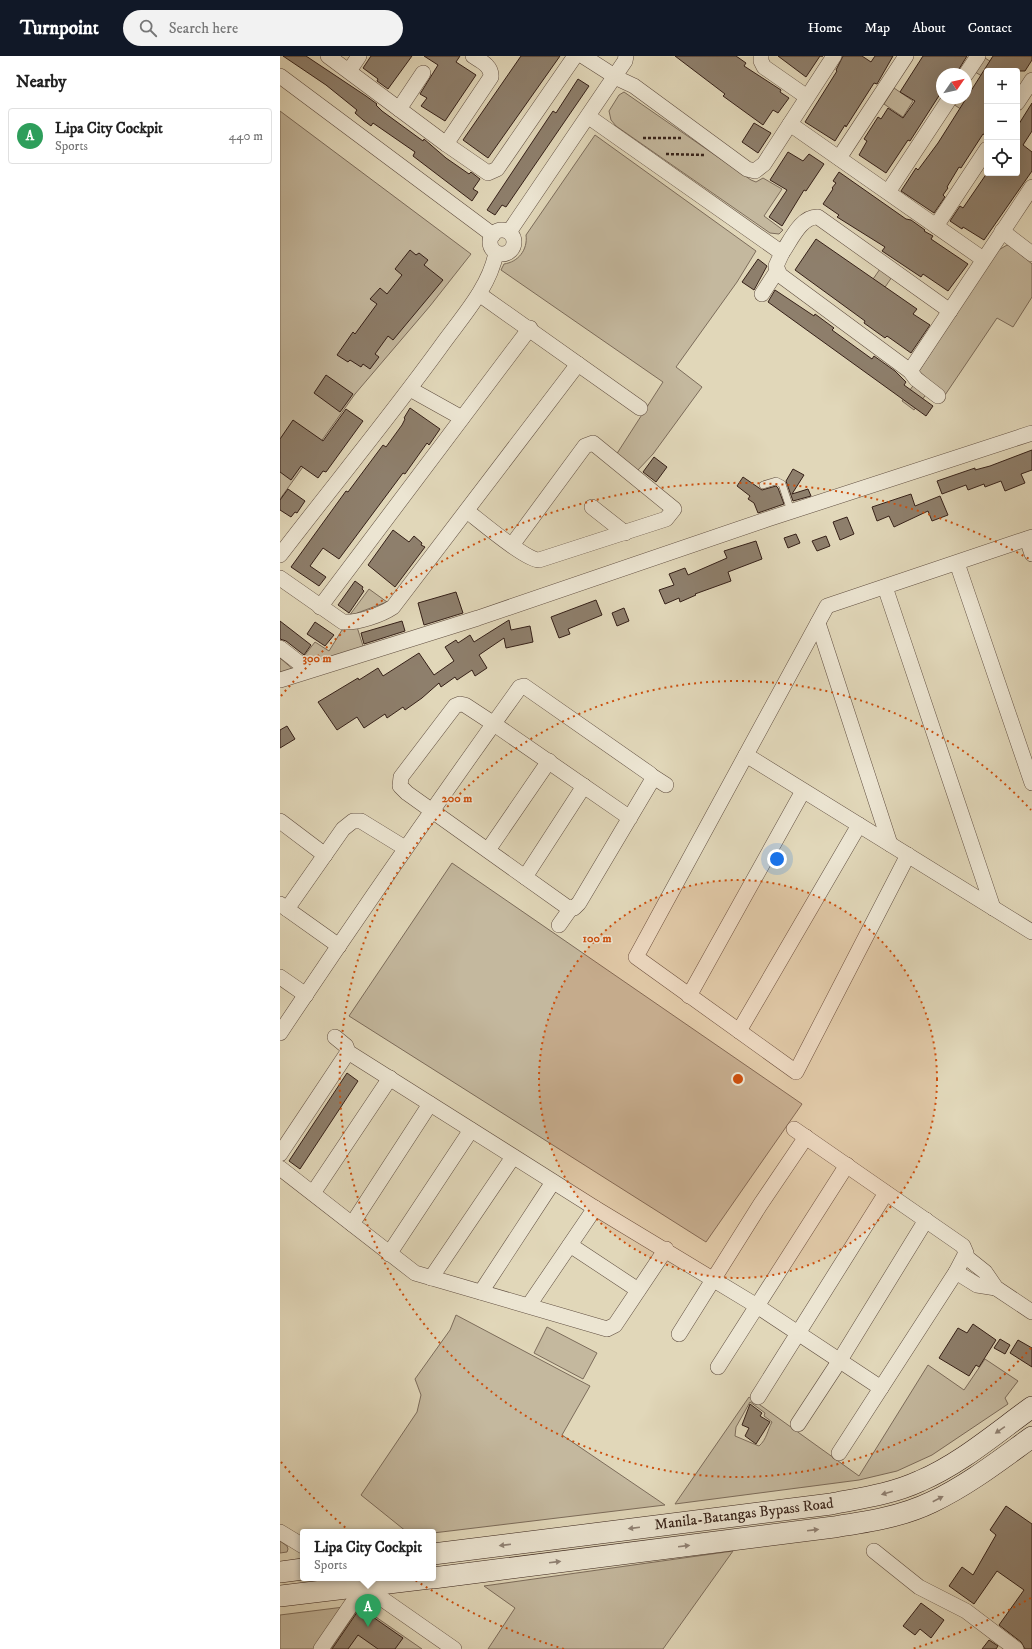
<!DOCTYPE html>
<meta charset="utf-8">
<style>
body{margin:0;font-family:"IM FELL DW Pica",serif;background:#f2f2f2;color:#222}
.controls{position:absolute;right:12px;top:12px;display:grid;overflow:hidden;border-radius:4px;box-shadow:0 4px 16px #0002}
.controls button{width:36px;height:36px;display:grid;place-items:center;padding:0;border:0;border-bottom:1px solid #e0e0e0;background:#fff;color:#222;font:20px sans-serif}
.compass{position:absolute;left:656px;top:12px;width:36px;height:36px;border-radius:50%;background:#fff;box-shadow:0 4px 16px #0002;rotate:56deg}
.you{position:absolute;left:497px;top:803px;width:14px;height:14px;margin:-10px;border:3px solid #fff;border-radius:50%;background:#1a73e8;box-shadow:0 0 0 6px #1a73e833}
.badge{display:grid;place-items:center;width:26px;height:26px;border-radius:50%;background:#111827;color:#fff;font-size:13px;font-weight:700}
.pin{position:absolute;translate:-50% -33px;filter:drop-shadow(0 1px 2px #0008)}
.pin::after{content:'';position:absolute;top:21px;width:14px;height:12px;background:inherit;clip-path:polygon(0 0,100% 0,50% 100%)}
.popup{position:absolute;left:20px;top:1473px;width:136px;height:52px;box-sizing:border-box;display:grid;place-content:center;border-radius:4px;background:#fff;filter:drop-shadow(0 1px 3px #0005);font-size:13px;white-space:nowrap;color:#767676}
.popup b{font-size:15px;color:#222}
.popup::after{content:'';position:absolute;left:50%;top:100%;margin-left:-8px;border:8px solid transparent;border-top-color:#fff}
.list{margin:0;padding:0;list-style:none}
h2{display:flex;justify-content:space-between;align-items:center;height:52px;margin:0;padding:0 16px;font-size:17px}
h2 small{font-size:13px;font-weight:400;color:#767676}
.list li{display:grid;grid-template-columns:26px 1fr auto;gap:12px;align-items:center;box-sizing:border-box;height:56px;margin:0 8px 8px;padding:0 8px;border:1px solid #e0e0e0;border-radius:4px}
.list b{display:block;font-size:15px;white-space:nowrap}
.list p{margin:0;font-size:13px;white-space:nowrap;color:#767676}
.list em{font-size:13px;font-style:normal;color:#767676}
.icon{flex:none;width:22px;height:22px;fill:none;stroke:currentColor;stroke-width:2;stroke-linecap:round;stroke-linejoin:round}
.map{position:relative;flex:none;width:752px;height:1593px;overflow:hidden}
header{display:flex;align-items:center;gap:24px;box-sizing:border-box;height:56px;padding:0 20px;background:#111827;color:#fff}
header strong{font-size:19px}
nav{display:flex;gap:22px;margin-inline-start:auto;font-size:14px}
.search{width:280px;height:36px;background:#f2f2f2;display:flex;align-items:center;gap:10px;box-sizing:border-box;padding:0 14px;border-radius:22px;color:#767676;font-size:15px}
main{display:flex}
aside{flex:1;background:#fff}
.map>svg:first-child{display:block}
</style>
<header>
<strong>Turnpoint</strong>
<div class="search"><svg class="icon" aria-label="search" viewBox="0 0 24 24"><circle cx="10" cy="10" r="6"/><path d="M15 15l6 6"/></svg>Search here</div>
<nav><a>Home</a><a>Map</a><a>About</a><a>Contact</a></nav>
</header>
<main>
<aside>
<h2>Nearby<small></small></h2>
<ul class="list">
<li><span class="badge" style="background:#2e9e5b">A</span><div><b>Lipa City Cockpit</b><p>Sports</p></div><em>440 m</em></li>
</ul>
</aside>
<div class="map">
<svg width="752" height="1593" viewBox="0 0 752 1593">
<rect width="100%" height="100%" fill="#e1d7b9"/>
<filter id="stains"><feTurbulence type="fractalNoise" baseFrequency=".005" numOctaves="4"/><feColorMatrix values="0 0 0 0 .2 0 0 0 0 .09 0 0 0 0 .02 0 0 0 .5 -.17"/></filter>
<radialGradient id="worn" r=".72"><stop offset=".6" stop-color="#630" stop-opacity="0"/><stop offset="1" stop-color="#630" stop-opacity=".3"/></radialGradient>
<g fill="#c4b89e" stroke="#7c6c5b" fill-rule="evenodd">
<path d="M705,2L724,14L723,15H707V23L695,16Z"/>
<path d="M614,32L633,45L623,61L604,48Z"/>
<path d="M344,36L471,124L476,126L483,122L502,133L484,160L503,174L499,178L490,177L336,70L331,64L329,55L339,39Z"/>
<path d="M686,37L702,47L693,61L673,48L677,42H686Z"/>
<path d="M0,55L191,198L150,250L75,338L0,443Z"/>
<path d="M315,79L476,195L457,226L396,311L422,331L373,398L357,415L336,399L383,326L221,214L224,208C238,206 248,194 246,179Z"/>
<path d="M727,189L732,191L752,208V241L733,271L717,262L665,339L639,315L717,195Z"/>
<path d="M600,213L612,221L592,250L580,242Z"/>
<path d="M635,327L648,336L634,354L622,345Z"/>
<path d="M89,533L107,546L69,560Z"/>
<path d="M77,571L84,593L29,611L21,604L35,586L49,595L62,574Z"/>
<path d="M0,602L15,615L0,620Z"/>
<path d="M172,807L522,1048L426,1186L69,960Z"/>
<path d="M176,1259L310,1330L282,1379L385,1449L153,1477L127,1476L81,1439L137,1356L141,1339L135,1323L170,1274Z"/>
<path d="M267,1271L317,1297L303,1323L254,1297Z"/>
<path d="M705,1303L738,1325L725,1342L728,1348L652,1399L617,1415L579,1424L395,1448L469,1341L579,1420L648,1309L684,1334ZM470,1346L485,1357L484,1360L492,1366C487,1375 487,1383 479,1390L455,1380L456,1371Z"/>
<path d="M0,1485L7,1490L8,1493L7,1496L0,1497Z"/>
<path d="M453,1495L383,1593H208L235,1552L204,1530Z"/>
<path d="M80,1550L142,1593H51Z"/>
<path d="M64,1551L34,1593H0V1559Z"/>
</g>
<g fill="#8e7f6c" stroke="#352018">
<path d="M3,0H26L86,40L97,48L96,49L102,55L143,85L144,83L166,102L189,118L191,116L200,123L193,133L198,136L192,145L133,100L135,96L93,67L91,70L83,64L75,57L77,54L46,29Z"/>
<path d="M91,0H132L108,33L97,25L98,23L83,12Z"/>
<path d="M144,0H180L176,6L196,19L165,65L141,50L147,42L140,38L158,9Z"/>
<path d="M241,0H280L208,102L183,84Z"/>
<path d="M395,0H456L466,7L464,10L501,34L500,36L509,42L498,57L493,54L483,69L443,40L445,38Z"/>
<path d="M498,0H543H540L526,21Z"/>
<path d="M563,0H582L591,6L595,0H613L597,28L594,27L566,71L565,69L555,85L525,66L557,15L556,14Z"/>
<path d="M643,0H687L676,18H662V35L630,85L628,84L606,117L579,99L587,85L584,83L598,61L601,63L608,52L623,62L635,45L620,36Z"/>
<path d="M713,0H752V4L745,15H707V80L703,78L681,112L679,111L667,131L668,132L663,139L665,141L654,157L621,135L636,112L638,114L658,87Z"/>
<path d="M298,23L309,30L226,151L222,149L215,159L207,154L273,55L276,57Z"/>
<path d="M752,47V75L743,89L752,96V115L704,184L683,171L682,173L670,165L680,150L683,152L707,117H737V71Z"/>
<path d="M474,67L491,77L478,97L462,86Z"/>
<path d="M508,96L523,105L529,98L544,108L526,135L524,134L502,170L489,161L507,134L490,124Z"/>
<path d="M559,116L626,163L631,164L645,174L644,175L653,180L651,183L688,208L668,235L643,218L641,221L602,195L605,191L557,161L559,159L543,148L553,133L552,132L556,127L553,125Z"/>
<path d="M536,183L637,253L633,258L650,269L631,297L607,280L605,282L584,267L585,265L515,214Z"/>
<path d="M130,194L136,199L139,197L148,204L144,209L163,224L113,284L108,280L95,298L99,301L90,313L83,308L81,311L70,304L68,306L57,299L73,276L75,278L97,248L90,243L100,232L107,238L122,219L115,213Z"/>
<path d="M478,203L487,210L474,234L462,226Z"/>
<path d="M495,234L534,260L535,258L554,272L552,274L592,303L594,300L615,315L626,326L624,329L653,350L646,360L488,246Z"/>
<path d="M46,319L73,338L60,356L34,337Z"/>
<path d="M130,352L160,373L149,389L147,387L125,418L123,417L59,503L43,492L30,510L46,521L39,530L11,511L66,435L68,436L103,389L106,391L122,369L125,363L124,362Z"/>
<path d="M66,353L83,365L46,416L43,415L38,422L21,410L11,424L0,416V383L13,364L43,385Z"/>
<path d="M752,394V414L741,418L745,427L725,435L721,425L705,431L704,428L688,434L686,429L662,438L657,425L695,412V414L710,410Z"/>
<path d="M374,401L387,411L376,426L363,416Z"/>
<path d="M513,413L524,419L512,438L528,433L531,440L513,445L506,425Z"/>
<path d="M463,421L482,434L496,430L498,432L504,448L478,457L474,447L468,443L470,440L457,430Z"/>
<path d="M8,433L25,445L17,457L15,456L11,461L0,454V444Z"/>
<path d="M631,438L635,450L660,440L668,459L652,465L648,455L614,471L609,460L597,465L592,451Z"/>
<path d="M567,461L574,478L560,484L553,466Z"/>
<path d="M113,474L129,486L134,480L142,487L141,489L145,491L115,531L88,509Z"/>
<path d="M516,478L520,487L508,492L504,482Z"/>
<path d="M546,480L550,490L537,495L532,485Z"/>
<path d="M476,485L482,503L448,516L451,525L415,538L416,539L400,546L399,542L385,548L379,534L394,529L389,518L405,512L408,519L447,502L444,495Z"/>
<path d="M75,525L83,531L82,533L84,535L69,557L58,549Z"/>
<path d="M176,536L183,557L144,569L138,547Z"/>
<path d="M316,544L322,559L288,573L290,578L279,582L271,561Z"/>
<path d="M344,552L349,565L337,570L332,557Z"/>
<path d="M229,564L231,574L250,570L253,586L226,592L224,582L199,599L207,612L195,620L192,614L177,624L175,621L161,631L159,627L142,642L125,654L123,651L107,662L105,658L84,672L77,661L57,674L38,646L78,622L79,624L98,612L103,620L139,597L154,619L174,605L165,591L176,584L178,587L190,579L194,586Z"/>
<path d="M0,565L31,589L24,599L6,585L0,583Z"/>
<path d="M122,565L125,575L84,588L81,577Z"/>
<path d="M35,566L54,579L45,590L27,578Z"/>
<path d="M7,670L15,683L0,692V674Z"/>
<path d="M67,1017L78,1025L20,1113L9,1105Z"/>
<path d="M693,1268L716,1284L699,1311L696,1309L689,1320L659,1302L678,1272L687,1277Z"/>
<path d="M720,1283L730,1289L725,1298L714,1292Z"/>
<path d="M738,1284L752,1292V1311L730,1297Z"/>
<path d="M470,1348L482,1357L480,1360L490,1366L476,1388L465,1380L469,1372L462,1369Z"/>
<path d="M726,1450L752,1468V1593H745L741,1586L719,1569L744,1534L717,1515L694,1548L669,1530L682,1511L693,1519L716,1479L710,1474Z"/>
<path d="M641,1547L664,1564L651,1582L640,1573L635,1579L623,1570Z"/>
<path d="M80,1552L123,1582L115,1593H98L78,1579L68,1593H52Z"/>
<path d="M709,1584L718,1590L716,1593H702Z"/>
</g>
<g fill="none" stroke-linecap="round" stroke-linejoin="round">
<defs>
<path id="lane" d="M483,429L496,425L502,428L511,455"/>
<g id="street">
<path d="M48,0L166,88L208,117L217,113L295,0"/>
<path d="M303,0L339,23L354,30L467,113L475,115L484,108L554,0"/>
<path d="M481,0V5L484,11L527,41"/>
<path d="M69,15L79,0"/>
<path d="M686,18L698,0"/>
<path d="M0,20L213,179"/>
<path d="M737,47L752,24"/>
<path d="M119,53L143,17"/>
<path d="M309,61L502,197C511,184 521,160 538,161L670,255"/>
<path d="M510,68L703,203"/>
<path d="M166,88L211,21C212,10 201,5 193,0"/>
<path d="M559,102L626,0"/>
<path d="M608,136L670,42"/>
<path d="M656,170L707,93"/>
<circle cx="222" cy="186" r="12"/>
<path d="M722,175L752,198"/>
<path d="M229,176L345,5L346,0"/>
<path d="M502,197L496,210L500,219L630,315L636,323L658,340"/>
<path d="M199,238L360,352"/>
<path d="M482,238L497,215"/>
<path d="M630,315L752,131"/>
<path d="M130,333L182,362"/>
<path d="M312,451L345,477"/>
<path d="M187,455C200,465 246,504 259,504L386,463L394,453L313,387L305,390L232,489"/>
<path d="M747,483L752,498"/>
<path d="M0,499C53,430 108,363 159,293C180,263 209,233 216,197"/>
<path d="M677,507L752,727"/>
<path d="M0,522L63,566C78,567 101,559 113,551L298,308"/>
<path d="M605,531L713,852"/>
<path d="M40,551L250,272"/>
<path d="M538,567L610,788"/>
<path d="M0,592L18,606"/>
<path d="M0,624L198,562L488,463L752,377"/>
<path d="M466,699L752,876"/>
<path d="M372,720L386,729"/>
<path d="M0,765L45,799"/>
<path d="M208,794L269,705"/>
<path d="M628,799L516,1016L356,901L547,550L752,481"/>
<path d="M245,821L304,730"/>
<path d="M0,848L59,890"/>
<path d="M7,853L63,773L73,765H81L125,792"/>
<path d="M279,869L291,852"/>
<path d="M0,921L26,939"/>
<path d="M409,940L523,735"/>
<path d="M459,975L579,769"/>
<path d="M0,977C78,860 158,745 240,631L244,630L370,718L372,724L371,726L299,847L294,852L287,851L127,737L120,730L121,721L175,650L180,648L185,649L214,668L350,762"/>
<path d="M55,981L66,990L68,996L315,1152L477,1250L601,1332"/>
<path d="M514,1073L683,1190L686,1197L676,1216L559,1397"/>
<path d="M0,1098L68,996"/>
<path d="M0,1112L135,1217L327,1273L335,1269L386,1193"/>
<path d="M33,1137L110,1022"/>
<path d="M72,1168L150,1048"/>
<path d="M290,1189L358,1234"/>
<path d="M109,1198L191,1074"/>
<path d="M685,1200L705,1216L716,1232L752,1256"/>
<path d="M676,1216L697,1229L716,1232"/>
<path d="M151,1222L233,1101"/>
<path d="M201,1236L273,1126"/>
<path d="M249,1249L315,1152"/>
<path d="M399,1278L480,1149L526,1081"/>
<path d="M438,1311L567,1109"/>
<path d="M478,1341L606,1137"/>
<path d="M518,1368L560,1304L646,1164"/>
<path d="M0,1476L23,1490"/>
<path d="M594,1495L639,1531L686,1555L736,1593"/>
<path d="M81,1528L174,1593"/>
<path d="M41,1593L84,1530"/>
</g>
<g id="secondary">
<path d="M153,1498L551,1448C582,1442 612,1438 640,1425C680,1408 716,1377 752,1351"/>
<path d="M0,1516L23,1513"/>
<path d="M153,1522L554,1471C587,1466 621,1461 652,1446C688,1429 720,1404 752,1381"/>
<path d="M0,1540L150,1522"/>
</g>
</defs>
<use href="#lane" stroke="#604e40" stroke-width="8"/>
<use href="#street" stroke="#604e40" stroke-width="16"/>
<use href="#secondary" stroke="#352018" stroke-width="22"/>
<g stroke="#352018" stroke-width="2.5" stroke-dasharray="3 2" stroke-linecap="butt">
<path d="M363,82H402"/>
<path d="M386,98L424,99"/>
</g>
<use href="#lane" stroke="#ece5d2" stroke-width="7"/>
<use href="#street" stroke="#ece5d2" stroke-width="15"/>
<use href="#secondary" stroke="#ece5d2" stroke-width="21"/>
</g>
<defs><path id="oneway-solid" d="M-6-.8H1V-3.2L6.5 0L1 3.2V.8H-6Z"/></defs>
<g fill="#908275">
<use href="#oneway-solid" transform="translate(720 1374) rotate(145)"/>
<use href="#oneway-solid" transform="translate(607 1437) rotate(164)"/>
<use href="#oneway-solid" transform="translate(658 1443) rotate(-28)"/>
<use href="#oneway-solid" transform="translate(354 1472) rotate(173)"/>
<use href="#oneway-solid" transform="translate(533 1474) rotate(-7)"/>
<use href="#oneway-solid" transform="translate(225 1489) rotate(173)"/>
<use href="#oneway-solid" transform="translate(404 1490) rotate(-7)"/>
<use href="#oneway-solid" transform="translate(275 1506) rotate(-7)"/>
</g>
<circle cx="458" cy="1023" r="199" fill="#cd500e" fill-opacity=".12"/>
<g fill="none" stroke="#cd500e" stroke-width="2" stroke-dasharray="2 4">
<circle cx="458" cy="1023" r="199"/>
<path d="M751 1292A398 398 0 1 1 751 754"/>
<path d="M751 1542A596 596 0 0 1 632 1593M284 1593A596 596 0 0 1 1 1406M1 640A596 596 0 0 1 751 504"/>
</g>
<g text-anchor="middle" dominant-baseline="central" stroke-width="3" stroke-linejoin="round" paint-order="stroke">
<g font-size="15" fill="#352018" stroke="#ece5d2">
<text transform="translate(464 1458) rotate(-7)">Manila-Batangas Bypass Road</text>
</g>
</g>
<circle cx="458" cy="1023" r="6" fill="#cd500e" stroke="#ece5d2" stroke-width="2"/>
<g font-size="12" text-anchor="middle" font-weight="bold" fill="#cd500e" stroke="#ece5d2" stroke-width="3" stroke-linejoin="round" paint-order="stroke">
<text x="37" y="606">300 m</text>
<text x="177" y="746">200 m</text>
<text x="317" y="886">100 m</text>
</g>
<rect width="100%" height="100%" filter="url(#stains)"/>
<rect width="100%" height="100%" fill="url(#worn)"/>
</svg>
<div class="controls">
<button>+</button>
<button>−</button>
<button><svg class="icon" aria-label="locate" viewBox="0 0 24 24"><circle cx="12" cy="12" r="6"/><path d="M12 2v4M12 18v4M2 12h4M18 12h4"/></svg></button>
</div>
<svg class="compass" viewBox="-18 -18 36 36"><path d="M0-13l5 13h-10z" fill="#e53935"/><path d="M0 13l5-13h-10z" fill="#767676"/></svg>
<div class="you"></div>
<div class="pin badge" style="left:88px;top:1571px;background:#2e9e5b">A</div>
<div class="popup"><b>Lipa City Cockpit</b>Sports</div>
</div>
</main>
